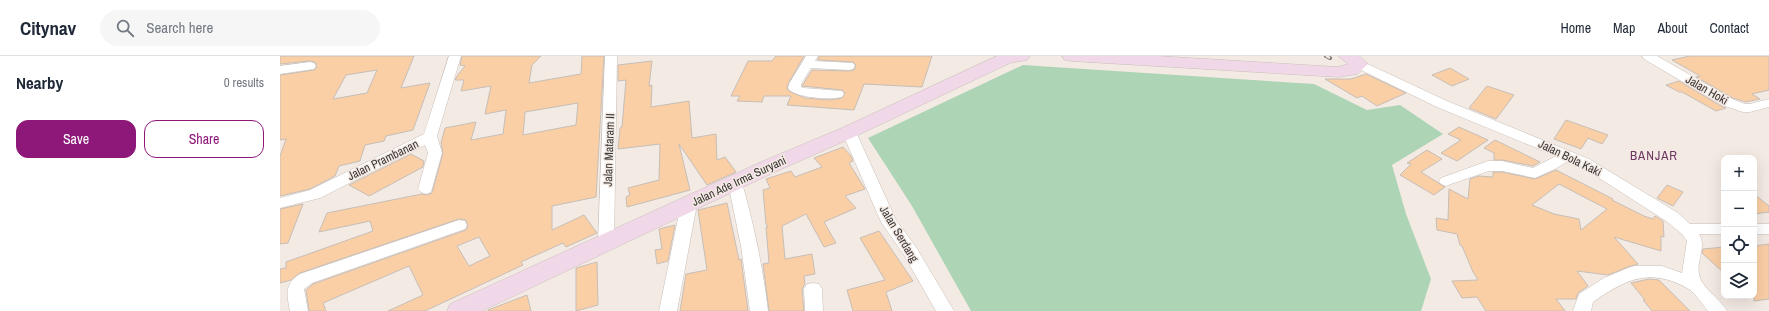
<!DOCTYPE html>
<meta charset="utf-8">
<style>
body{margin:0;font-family:"Archivo Narrow",sans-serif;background:#f6f6f7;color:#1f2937}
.controls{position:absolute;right:12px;bottom:12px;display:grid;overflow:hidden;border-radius:8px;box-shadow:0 4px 16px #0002}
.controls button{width:36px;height:36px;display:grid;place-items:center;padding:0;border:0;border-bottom:1px solid #e0e1e3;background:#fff;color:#1f2937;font:20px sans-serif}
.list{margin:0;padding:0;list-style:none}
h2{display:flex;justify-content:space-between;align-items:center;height:52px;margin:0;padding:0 16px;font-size:17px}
h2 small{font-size:13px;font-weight:400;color:#747a83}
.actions{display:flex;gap:8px;padding:12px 16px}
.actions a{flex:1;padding:9px 0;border:1px solid #8d1879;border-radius:12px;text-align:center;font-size:14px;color:#8d1879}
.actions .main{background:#8d1879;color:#fff}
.icon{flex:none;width:22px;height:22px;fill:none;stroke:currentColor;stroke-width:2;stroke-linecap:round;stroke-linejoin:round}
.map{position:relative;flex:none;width:1489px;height:255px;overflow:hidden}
header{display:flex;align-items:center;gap:24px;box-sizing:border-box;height:56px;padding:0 20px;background:#fff;border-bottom:1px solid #e0e1e3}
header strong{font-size:19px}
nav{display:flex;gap:22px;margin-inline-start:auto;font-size:14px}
.search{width:280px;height:36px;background:#f6f6f7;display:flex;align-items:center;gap:10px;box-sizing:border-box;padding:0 14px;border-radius:22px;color:#747a83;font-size:15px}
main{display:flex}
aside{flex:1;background:#fff}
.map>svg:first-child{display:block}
</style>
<header>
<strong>Citynav</strong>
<div class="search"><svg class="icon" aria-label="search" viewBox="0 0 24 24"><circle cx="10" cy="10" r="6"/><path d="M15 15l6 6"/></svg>Search here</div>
<nav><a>Home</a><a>Map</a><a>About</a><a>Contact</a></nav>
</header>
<main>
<aside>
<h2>Nearby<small>0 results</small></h2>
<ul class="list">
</ul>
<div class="actions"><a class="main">Save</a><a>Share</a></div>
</aside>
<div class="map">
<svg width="1489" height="255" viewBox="0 0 1489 255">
<rect width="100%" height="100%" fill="#f4eae4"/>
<path fill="#add4b5" d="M743,9L1034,28L1087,54L1120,49L1163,78L1112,109L1126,158L1151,223L1141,255H691L632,150L588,82Z"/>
<g fill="#facfa6" stroke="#c6beb7" fill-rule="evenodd">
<path d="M0,0H134L121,32L150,27L133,74L106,80L104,85L85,89L80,105L59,110L55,120L30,133L0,140V100L6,83L0,84V19L34,14L37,11L35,6L30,5L0,8ZM97,14L87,37L53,43L66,19Z"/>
<path d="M182,0H261L252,9L249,27L301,18L302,0H324L316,141L272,150V174L304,159L317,177L286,191L283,187L241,206L243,209L145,255H108L143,239L129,210L43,247L46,255H29L26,234L33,228L186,174L188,170L186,164L179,163L20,217L11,224L0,227V213L6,212V206L93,175L90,165L39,176L47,157L142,138L147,139L152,137L163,97L161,87L165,72L196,66L191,84L223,78L226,54L205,58L211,30L181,35L184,24H175L177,20L185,10L180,9ZM298,47L296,69L243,79L245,56ZM199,181L210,200L189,210L177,190Z"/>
<path d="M496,0H524L508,28L507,33L511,36L525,42L550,44L562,42L565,37L562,34L522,30L532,14L569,15L574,14L576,9L573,6L538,4L539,0H652L642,31L584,28L574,54L507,49L511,40H484L482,46L457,45L460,40H451L468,5H492Z"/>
<path d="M1410,0H1489V34L1472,38L1480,43L1466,46L1453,42L1416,21L1420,20L1392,4Z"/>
<path d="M372,5L369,30L372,29L371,51L409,45L412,82L436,78L437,104L445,101L456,116L427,129L399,88L410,134L347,151L346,141L350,139L348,132L379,124L380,88L338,93L340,72L342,71L346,24L338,25V9Z"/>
<path d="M1170,12L1189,23L1172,30L1152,19Z"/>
<path d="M1086,18L1126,37L1097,50L1082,40L1077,42L1045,23H1071Z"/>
<path d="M1399,25L1441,50L1446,52L1436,55L1402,36H1399L1386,29Z"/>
<path d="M1207,30L1234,39L1216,63L1189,52Z"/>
<path d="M1286,64L1328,79L1322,88L1308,82L1301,93L1274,83Z"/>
<path d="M1179,71L1208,84L1177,105L1161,97L1181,84L1168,78Z"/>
<path d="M1215,84L1260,106L1253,110L1222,104H1214V97L1204,92Z"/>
<path d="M563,91L571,100L573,105L569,107L585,133L565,140L576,152L544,166L556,187L544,191L526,158L502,170L505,203L532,198L535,218L524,220L525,228L522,233L524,255H489L483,208L489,207L486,171H488L486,168L483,134L490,132L486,123L511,115L515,121L542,111L534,102Z"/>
<path d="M1147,94L1162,103L1141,116L1165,131L1154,139L1120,119L1131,108L1127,107Z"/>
<path d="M131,98L144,105L143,111L89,140L69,129Z"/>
<path d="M1276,114L1333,143L1332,144L1364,160L1373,163L1375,160L1383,165L1384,181L1381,180V195L1334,181L1358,208L1348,211L1328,219L1297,215L1308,230L1298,237L1296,243H1276L1285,255H1206L1197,241L1182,242L1172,225L1198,224L1193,216L1182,190L1180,189L1177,178L1157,174L1156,162L1168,164L1169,133L1188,143L1190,123L1199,120L1213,121V116H1222L1255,123ZM1279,128L1327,153L1301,174L1299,163L1274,158L1252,149Z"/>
<path d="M1387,129L1403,136L1393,150L1377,142Z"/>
<path d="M1474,138L1489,150V156L1474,158Z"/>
<path d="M447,147L459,204L461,203L468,255H400L406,218L427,214L418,154Z"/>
<path d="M23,148L8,187L0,188V153Z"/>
<path d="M395,169L388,205L377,208L375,194L382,193L379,173Z"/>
<path d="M599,175L633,225L606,236L612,255H573L567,234L605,224L580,182Z"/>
<path d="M1489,188V243L1474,245V190Z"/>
<path d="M1444,191V217L1422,197L1423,193Z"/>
<path d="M317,206L318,249L296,255V212Z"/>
<path d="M1369,223L1379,224L1410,255H1372L1363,244H1365L1351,227Z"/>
<path d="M247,239L251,255H208V254Z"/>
</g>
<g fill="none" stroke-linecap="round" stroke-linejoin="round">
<defs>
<g id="street">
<path d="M169,0H181L157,80L162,97L151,136L146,138L141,136L138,133L148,97L145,89L40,142L0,152V142L30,134L144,78Z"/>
<path d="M325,0H337L334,187L332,191L326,193L320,191L318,187Z"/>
<path d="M526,0H538L535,5L573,7L575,10L573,13L569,14L531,12L521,28V31L524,32L562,35L564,38L562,41C551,44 514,42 508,32L509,28Z"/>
<path d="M1362,0H1377L1452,43L1465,48H1470L1489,43V51L1470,56H1463L1442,49L1364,3Z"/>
<path d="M1079,4L1167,45L1309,103L1398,157L1410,168H1444V178H1419C1427,191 1416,204 1419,218C1421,232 1440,242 1447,255H1428C1422,248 1415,236 1407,232C1369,211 1345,224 1313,246L1311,255H1293L1299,238L1324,222L1348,212L1354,210H1382L1402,217L1407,185L1402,178L1386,165L1299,109L1288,105L1275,113L1255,122L1222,115H1209L1171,128L1166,130L1161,128L1159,125L1161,122L1208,105H1222L1253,112L1276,100L1157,51L1075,11L1073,8L1075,5Z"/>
<path d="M30,6L34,7L36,10L34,13L0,18V10Z"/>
<path d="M569,72L574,73L576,76L616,164L636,191L674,255H656L624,199L601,166L562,76L564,73Z"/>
<path d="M455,122L460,124L462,127C474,169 483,212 488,255H470L461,190L448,127L450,124Z"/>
<path d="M409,143L414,144L417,148L397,255H379L401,148L404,144Z"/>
<path d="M179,164L185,165L187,169L185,173L32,227L24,233L28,255H10C7,239 4,228 20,218Z"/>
<rect x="1474" y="168" width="15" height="10"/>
<path d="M533,227L539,228L542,233L543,255H525L524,233L527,228Z"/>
</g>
<g id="secondary">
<path d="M717,0H750L747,4L730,7L576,80L495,116L202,255H167L170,248L481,106L562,72Z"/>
<path d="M782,0H877L1058,11L1068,8L1058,0H1079L1088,8L1077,18L1058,21L791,5L785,4Z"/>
</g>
</defs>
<use href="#street" stroke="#c8bfb9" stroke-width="1"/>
<use href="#secondary" stroke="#c8bfb9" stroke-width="1"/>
<use href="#street" fill="#fff" fill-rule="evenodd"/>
<use href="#secondary" fill="#f1d8e8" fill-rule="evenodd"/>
<defs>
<path id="rail" d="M1046,0L1050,2"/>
</defs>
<use href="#rail" stroke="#7d7773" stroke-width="4"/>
<use href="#rail" stroke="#f4eae4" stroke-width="2.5" stroke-dasharray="8" stroke-linecap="butt"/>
</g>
<g text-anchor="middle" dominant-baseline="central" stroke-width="3" stroke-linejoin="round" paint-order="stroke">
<g font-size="12" fill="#3c3836" stroke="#f4eae4">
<text transform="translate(1427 34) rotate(30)">Jalan Hoki</text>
<text transform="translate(329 94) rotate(-88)">Jalan Mataram II</text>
<text transform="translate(1290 102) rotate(26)">Jalan Bola Kaki</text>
<text transform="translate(103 104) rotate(-26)">Jalan Prambanan</text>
<text transform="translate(459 125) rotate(-25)">Jalan Ade Irma Suryani</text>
<text transform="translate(619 178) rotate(59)">Jalan Serdang</text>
</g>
<g font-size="13" letter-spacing="1" fill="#6f3662" stroke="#f4eae4">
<text x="1374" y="99">BANJAR</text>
</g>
</g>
</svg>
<div class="controls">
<button>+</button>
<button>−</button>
<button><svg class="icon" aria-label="locate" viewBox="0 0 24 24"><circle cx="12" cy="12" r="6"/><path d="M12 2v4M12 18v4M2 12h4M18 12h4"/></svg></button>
<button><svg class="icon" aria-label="layers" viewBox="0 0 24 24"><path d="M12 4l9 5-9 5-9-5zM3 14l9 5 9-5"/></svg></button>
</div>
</div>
</main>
